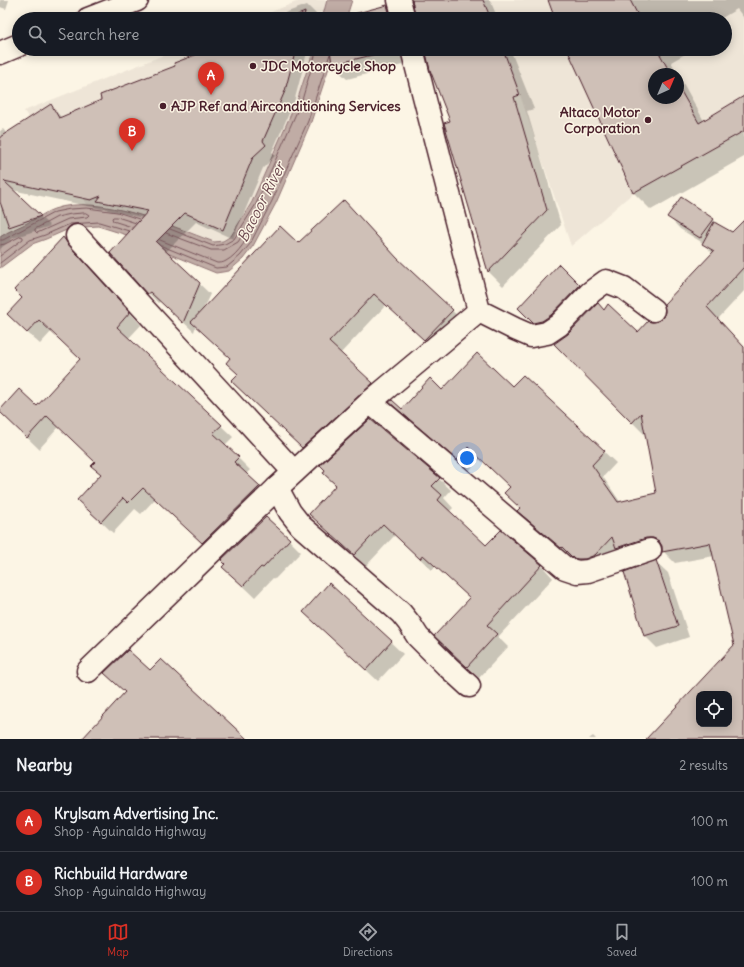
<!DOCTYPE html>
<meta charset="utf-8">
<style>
body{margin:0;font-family:Delius,sans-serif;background:#20242c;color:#f1f3f6}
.controls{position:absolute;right:12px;bottom:12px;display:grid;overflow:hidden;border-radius:8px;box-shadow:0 2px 10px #0003}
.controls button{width:36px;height:36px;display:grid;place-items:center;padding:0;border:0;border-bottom:1px solid #363941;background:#171b24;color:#f1f3f6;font:20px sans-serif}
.compass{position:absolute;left:648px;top:68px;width:36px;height:36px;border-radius:50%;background:#171b24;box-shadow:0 2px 10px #0003;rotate:44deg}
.you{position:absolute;left:467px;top:458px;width:14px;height:14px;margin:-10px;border:3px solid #fff;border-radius:50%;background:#1a73e8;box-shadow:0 0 0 6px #1a73e833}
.badge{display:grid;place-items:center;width:26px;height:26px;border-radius:50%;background:#d93025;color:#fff;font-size:13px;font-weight:700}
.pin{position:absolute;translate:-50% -33px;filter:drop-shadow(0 1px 2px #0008)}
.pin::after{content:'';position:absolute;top:21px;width:14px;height:12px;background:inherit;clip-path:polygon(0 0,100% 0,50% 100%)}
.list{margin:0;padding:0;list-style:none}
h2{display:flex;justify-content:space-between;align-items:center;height:52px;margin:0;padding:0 16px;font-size:17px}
h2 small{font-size:13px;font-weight:400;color:#9ea1a6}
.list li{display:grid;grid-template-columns:26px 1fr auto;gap:12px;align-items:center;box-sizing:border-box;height:60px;padding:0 16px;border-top:1px solid #363941}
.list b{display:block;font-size:15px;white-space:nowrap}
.list p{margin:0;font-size:13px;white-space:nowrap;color:#9ea1a6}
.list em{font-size:13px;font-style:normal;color:#9ea1a6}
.icon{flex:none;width:22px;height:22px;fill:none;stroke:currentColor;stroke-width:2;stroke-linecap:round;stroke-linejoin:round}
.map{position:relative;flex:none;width:744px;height:739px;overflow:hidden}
.search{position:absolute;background:#171b24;box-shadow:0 2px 10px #0003;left:12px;right:12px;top:12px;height:44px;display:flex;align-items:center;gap:10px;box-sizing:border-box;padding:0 14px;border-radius:22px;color:#9ea1a6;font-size:15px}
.sheet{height:172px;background:#171b24}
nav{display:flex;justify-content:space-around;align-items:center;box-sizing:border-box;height:56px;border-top:1px solid #363941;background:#171b24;font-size:11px;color:#9ea1a6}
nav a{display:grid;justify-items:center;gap:2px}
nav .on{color:#d93025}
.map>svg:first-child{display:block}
</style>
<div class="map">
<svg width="744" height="739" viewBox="0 0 744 739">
<rect width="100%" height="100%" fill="#fcf5e5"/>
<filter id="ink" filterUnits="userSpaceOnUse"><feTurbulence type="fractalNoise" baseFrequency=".025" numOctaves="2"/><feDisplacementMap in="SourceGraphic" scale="8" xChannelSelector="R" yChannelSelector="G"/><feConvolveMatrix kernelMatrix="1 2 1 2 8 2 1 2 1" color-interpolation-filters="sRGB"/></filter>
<g filter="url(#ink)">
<g fill="#eee5d7" fill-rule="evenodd">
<path d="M301,0H327L322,19H254Z"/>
<path d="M483,0H744V131L633,193L571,246L520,95L503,49H725V19H491ZM654,74H678V98H654Z"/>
<path d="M179,49H314L298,98L252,202L231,236L223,241L214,242L155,220L118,209L87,204L24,111Z"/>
</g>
<g fill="#c0aca5" stroke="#917474">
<path d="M327,0H352L346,19H322Z"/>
<path d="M314,49H335L311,122L276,203L253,246L243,259L229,271L216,273L162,251L130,236L98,226L71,228L46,239L32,244L0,268V237C10,230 22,226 33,220C40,217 47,211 54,209C99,193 171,226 214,242L223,241L231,236L252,202L298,98Z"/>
</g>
<g fill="#0003">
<path d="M0,0H9L6,9L0,7Z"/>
<path d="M413,0H490L498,19H417Z"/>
<path d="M549,0H744V18L737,9L720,19H556Z"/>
<path d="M307,5L317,15L316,19H268Z"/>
<path d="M387,6L400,19H339Z"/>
<path d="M213,49H308L294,102L272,152L275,156L263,168L233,239L196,222L166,252L210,294L202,311L298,244L356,213L392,252L391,253L464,322L437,351L386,305L340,354L384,395L314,459L244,393L239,375L231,358L196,325L194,332L161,301L158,303L111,253L143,218L108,210L105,208L102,209L12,190L50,226L13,238L0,249V131L3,129L7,134L50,105L62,118L177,67Z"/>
<path d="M331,49H510L534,109L527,111L561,225L503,286L489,272L446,124L452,122L426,51H423L414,62L347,79L332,65Z"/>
<path d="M568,49H694L671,62L678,74H654V98H678V74L704,121L744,97V157L651,210L634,193Z"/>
<path d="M669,217L713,219L721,227L744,240V291L718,319L744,373V619L714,556L675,563L663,551V549L658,550L586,569L574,558L573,559L531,523L519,511L521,509L511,487L481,458L469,471L403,414L391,402L402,410L442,391L512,388L523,376L616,463L603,477L621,503L657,493L645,432L644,434L555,344L604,311L638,333L659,322L664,318L713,254L703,243L680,229Z"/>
<path d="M63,238L75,250L79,257L141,325L128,339L233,437L225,445L250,470L246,474L271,498L215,554L155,499L141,514L135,509L113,533L90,511L102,475L96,462L59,427L39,449L12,423L37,407L81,359L52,331L40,344L20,326L23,298Z"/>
<path d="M571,277L591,298L546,334L520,308Z"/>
<path d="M324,473L439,479L451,490L444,498L453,508L449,512L486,546L501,531L542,566L553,578L498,637L508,647L479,678L448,648L471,599L436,566L432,570L395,535L366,566L310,514L336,486Z"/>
<path d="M289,540L301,552L275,579L273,578L255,597L235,578Z"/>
<path d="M656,562L668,573L689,637L657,648L645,636L625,573Z"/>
<path d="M329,584L403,654L378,681L316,623Z"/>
<path d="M593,736L596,739H589Z"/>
</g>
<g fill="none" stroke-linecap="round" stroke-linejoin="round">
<g stroke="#79575c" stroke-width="1">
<path d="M86,213L89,215L87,217L68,219L37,233L35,231V229L57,217L71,214Z"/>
<path d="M132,227L113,221L112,218L113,217H117L136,223"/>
<path d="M170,229L213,246L225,244L234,239L256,204L302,100L317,49"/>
<path d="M0,240H3L55,212L70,209L87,208L117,212L139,219"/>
<path d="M160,240L217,263C220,263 223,263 226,261C239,254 249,236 255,223L253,221L251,222L238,242L224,250H211L166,233"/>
<path d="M0,245L5,244L21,236L23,237V239L0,256"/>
<path d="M162,246L216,268L227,267L240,256L250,244L272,201L308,121L330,54"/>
<path d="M0,263L30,240L45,235L70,224L99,222L129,231"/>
</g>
</g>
<g fill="#cfc0b7" stroke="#4a1f2b" fill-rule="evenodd">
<path d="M412,0H483L491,19H416Z"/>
<path d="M548,0H630L640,19H555Z"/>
<path d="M387,5L391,19H335Z"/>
<path d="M305,12L303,19H288Z"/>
<path d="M211,49H296L285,91L263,141L266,145L253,157L223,230L185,213L156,242L200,283L183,323L150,292L147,294L110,253L148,211L97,201L101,196L91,200L4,181L41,216L9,227L0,202V137L51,104L59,118L101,100L100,95L175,66L174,63Z"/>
<path d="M330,49H396L332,65Z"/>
<path d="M425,49H503L520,95L514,97L547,210L488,272L444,123L450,121L430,70Z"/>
<path d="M567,49H657L671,74H654V98H678V86L699,123L744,96V131L633,193Z"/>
<path d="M681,197L714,219L700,238L667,217Z"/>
<path d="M344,200L397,258L453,310L424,340L374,294L329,342L373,383L302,448L231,381L238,374L226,363L230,358L191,322L280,226L298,243Z"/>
<path d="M744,220V267L707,307L744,347V739H646L735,644L734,645L710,543L662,552V546L659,541L653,538H646L616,548L612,537L595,555L585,559H578L573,558L562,547L561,548L517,511L520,508L504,493L510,487L468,447L457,460L389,402L392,400L402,409L430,378L442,390L477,353L512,386L523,375L605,451L592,465L618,502L656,493L641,413L632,423L554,344L568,334L598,303L604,310L608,304L638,332L648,321L652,322L658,321L663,317L665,312L664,304L714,251L702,244L714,222L732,232ZM699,694H729V724H699Z"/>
<path d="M63,237L68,244L130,312L117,327L222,425L213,433L239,457L234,462L260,486L202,543L143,488L128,503L123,498L101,522L77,500L101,474L91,466L95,462L47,416L27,438L0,412V410L19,389L37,406L80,359L39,320L27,333L7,314L22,298L14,290Z"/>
<path d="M559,264L580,285L551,315L542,321L533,323L518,308Z"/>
<path d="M370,419L440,478L432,486L442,495L438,500L486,545L501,530L542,565L487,625L497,634L467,667L434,636L470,598L423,555L420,559L383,524L354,555L309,514L336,485L323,473L325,470L320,465Z"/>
<path d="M266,517L290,539L263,568L261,567L243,586L222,567L225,564L221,560Z"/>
<path d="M656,560L678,626L644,636L624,572Z"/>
<path d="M329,583L392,641L366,670L303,612Z"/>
<path d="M128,650L150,670L161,659L247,739H82L125,692L104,673Z"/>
</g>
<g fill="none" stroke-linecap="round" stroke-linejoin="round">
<defs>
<g id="minor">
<path d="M399,0L404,19"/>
<path d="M412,49L479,311L515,329L531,336L547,333L559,325L591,292L606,281L624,288L653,310"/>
<path d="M77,236L294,472"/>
<path d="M370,402L565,568L577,572L588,571L650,550"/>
<path d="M277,488L290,512L301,526L401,613L409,623L418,637L446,665L469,686"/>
<path d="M88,671L277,488L370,402L479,311"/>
</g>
<g id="trunk">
<path d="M88,19L137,0"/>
<path d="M0,53L19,45"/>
</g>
</defs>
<use href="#minor" stroke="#4a1f2b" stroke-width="25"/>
<use href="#trunk" stroke="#4a1f2b" stroke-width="25"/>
<use href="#minor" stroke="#fcf5e5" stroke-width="22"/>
<use href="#trunk" stroke="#fcf5e5" stroke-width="22"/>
</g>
</g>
<g fill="#4a1f2b" stroke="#fcf5e5" stroke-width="1.5">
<circle cx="253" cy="66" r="4"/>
<circle cx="163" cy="106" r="4"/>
<circle cx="648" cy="120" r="4"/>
</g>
<g text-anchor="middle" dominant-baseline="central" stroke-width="3" stroke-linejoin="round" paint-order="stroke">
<g font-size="14" font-weight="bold" fill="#4a1f2b" stroke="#fcf5e5" text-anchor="start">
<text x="261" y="66">JDC Motorcycle Shop</text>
<text x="171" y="106">AJP Ref and Airconditioning Services</text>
<text x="640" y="112" text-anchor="end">Altaco Motor<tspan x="640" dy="16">Corporation</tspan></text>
</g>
<g font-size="15" font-style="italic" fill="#6d4950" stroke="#fcf5e5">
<text transform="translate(261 202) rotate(-63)">Bacoor River</text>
</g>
</g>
</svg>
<div class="controls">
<button><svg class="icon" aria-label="locate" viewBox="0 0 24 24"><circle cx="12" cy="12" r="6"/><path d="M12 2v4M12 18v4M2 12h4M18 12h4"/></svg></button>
</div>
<svg class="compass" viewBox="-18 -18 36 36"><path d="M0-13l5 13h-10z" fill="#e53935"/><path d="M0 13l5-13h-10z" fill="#9ea1a6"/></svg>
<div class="you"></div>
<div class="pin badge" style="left:211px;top:95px">A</div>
<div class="pin badge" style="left:132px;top:151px">B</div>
<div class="search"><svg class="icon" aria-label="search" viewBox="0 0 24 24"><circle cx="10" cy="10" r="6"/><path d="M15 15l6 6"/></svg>Search here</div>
</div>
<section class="sheet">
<h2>Nearby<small>2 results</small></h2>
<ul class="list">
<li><span class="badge">A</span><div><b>Krylsam Advertising Inc.</b><p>Shop · Aguinaldo Highway</p></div><em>100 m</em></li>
<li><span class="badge">B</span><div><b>Richbuild Hardware</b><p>Shop · Aguinaldo Highway</p></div><em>100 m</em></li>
</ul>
</section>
<nav>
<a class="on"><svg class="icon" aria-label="map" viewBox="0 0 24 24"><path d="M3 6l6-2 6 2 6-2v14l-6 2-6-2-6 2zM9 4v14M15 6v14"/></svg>Map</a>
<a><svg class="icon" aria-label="directions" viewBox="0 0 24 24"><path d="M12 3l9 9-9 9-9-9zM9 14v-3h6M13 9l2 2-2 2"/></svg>Directions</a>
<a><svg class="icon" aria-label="saved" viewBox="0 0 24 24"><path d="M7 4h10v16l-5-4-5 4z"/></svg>Saved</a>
</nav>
